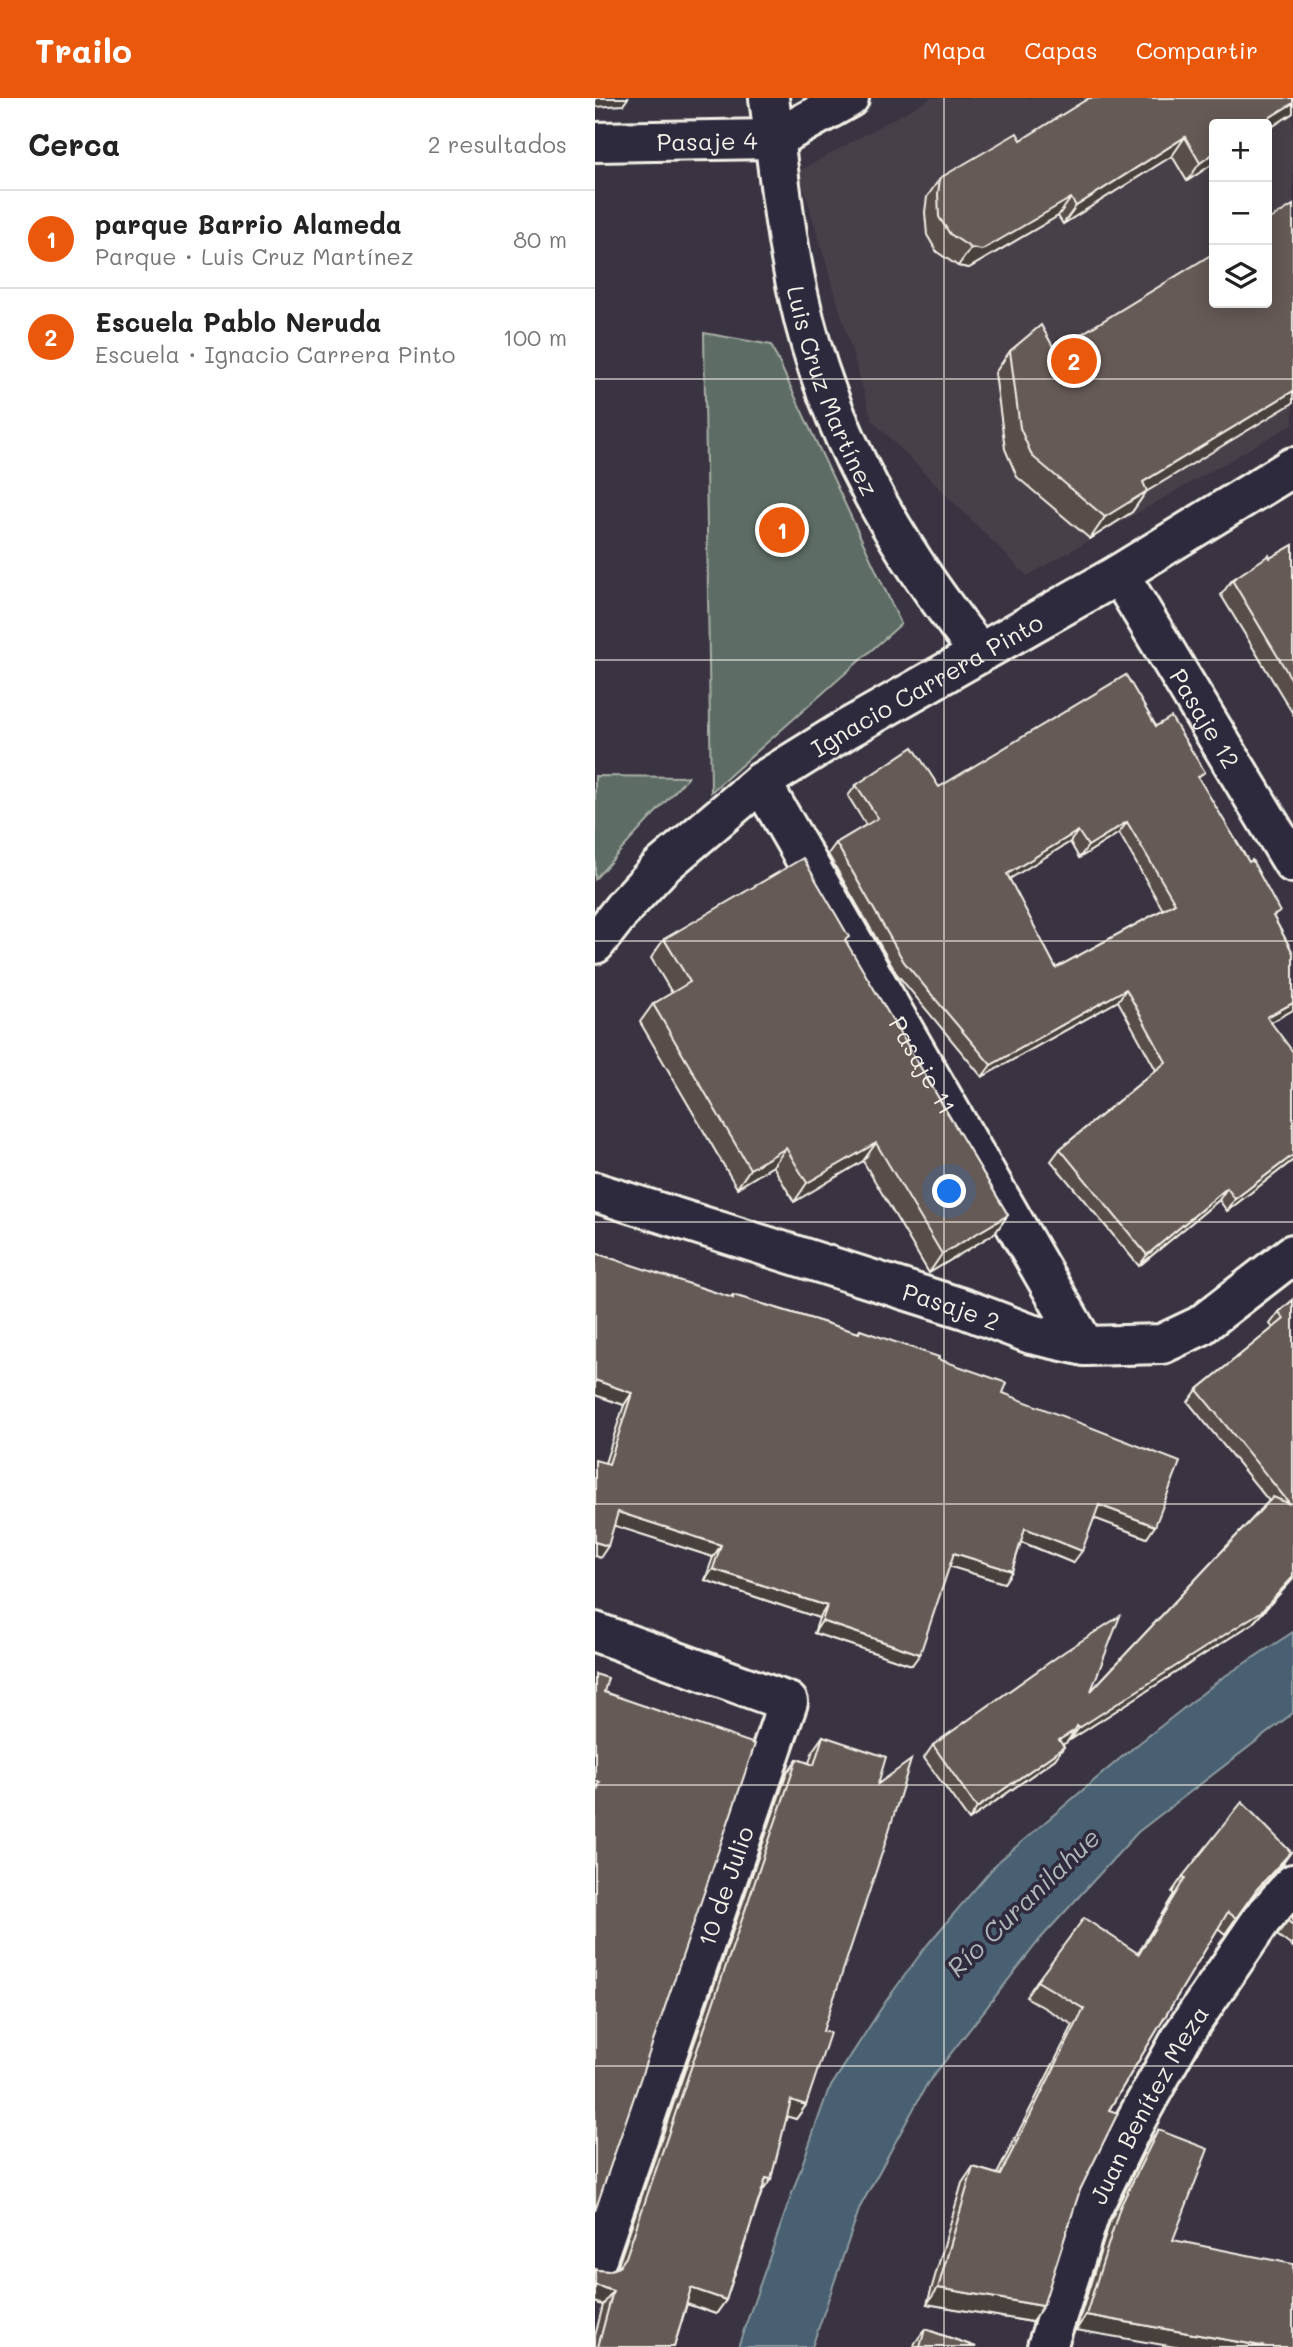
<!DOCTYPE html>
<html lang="es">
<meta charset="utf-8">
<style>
body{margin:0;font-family:Mali,sans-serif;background:#f2f2f2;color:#222}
.controls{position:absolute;right:21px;top:21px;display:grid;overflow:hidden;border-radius:7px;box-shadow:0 4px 18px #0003}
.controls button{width:63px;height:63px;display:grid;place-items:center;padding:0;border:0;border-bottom:2px solid #e0e0e0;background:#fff;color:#222;font:35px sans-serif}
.you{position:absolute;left:355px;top:1094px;width:24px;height:24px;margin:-18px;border:5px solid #fff;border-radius:50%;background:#1a73e8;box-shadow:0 0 0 10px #1a73e833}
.badge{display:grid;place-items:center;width:46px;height:46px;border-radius:50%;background:#ea580c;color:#fff;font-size:23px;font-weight:700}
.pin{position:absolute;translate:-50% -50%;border:4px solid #fff;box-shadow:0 2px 7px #0006}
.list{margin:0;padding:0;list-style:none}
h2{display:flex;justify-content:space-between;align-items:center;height:91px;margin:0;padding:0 28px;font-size:30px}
h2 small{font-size:23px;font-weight:400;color:#767676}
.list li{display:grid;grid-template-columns:46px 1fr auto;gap:21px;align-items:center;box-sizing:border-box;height:98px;padding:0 28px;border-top:2px solid #e0e0e0}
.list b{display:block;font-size:26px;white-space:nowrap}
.list p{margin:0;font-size:23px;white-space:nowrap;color:#767676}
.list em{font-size:23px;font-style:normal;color:#767676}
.icon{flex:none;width:38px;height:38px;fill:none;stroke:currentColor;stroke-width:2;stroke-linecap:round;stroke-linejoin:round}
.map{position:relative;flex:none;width:698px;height:2249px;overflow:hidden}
header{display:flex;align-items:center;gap:42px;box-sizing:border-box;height:98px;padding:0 35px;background:#ea580c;color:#fff}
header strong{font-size:33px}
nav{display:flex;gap:38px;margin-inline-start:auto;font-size:24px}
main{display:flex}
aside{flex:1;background:#fff}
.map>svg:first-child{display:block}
</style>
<header>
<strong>Trailo</strong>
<nav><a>Mapa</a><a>Capas</a><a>Compartir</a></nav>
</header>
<main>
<aside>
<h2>Cerca<small>2 resultados</small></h2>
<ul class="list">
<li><span class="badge">1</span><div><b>parque Barrio Alameda</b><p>Parque · Luis Cruz Martínez</p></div><em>80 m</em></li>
<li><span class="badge">2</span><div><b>Escuela Pablo Neruda</b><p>Escuela · Ignacio Carrera Pinto</p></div><em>100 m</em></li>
</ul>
</aside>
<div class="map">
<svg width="698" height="2249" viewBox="0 0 698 2249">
<rect width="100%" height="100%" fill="#3a3442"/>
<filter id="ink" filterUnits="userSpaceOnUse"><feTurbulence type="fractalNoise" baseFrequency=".0143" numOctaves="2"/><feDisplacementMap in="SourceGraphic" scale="14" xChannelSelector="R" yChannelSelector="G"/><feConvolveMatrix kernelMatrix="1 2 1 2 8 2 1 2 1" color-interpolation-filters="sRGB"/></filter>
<g filter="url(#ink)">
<path fill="#473f48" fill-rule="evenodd" d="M336,0H698V326L432,478L277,322L204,73ZM619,26H672V205H619Z"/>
<g fill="#5d6d65" stroke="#a8afa6" stroke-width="2">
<path d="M109,235L176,247L306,526L116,694Z"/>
<path d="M0,678L93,679L0,781Z"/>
</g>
<path fill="#496172" stroke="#8d9ba1" stroke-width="2" d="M698,1534V1615L543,1734L446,1840L332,1986L265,2109L217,2249H143L233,1993L291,1903L332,1847L403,1764L528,1658L627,1580Z"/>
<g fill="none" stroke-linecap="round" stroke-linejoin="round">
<defs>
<g id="minor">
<path id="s1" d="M174,0C183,67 189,134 204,200C233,333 300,449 384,554"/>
<path id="s2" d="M0,44L180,41L254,0"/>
<path id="s3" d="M524,476L698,765"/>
<path id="s4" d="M166,684L490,1248"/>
<path id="s5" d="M0,846L29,809L66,769L166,684L250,632L524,476L698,369"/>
<path id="s6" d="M0,1094L370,1211L436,1236L490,1248L567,1246L605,1228L698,1156"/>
<path d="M0,1534L193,1604L0,2166"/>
<path id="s7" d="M452,2249L495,2115L537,2029L588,1937L667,1821L698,1786"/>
</g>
</defs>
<use href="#minor" stroke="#f4f1e8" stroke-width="44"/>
<use href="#minor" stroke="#2f2a3d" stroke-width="38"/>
</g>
<g fill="#584d4a" stroke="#f4f1e8" stroke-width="2" fill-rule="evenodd">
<path d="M698,0V15L672,32V26H619V65L592,83L577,58L468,126L463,118L374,170L363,168L342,154L332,137L330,114L332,99L345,80L426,42Z"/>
<path d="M460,252L551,394L537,414L495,441L422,379L410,351L400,275L415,253Z"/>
<path d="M698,447V616L626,497L637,482Z"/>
<path d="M561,628L605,682L698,855V912L676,924L698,1062L632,1113L624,1102L544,1168L456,1063L465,1051L561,972L523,903L387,979L301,875L233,756L241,745L271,727L253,698L261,687L344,689ZM524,735L568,812L461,870L414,781L475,744L484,760Z"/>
<path d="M69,841L250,843L413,1117L400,1135L334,1175L268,1063L199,1104L178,1068L142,1090L45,924L58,906L77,895L56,860Z"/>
<path d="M138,1197L263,1235L265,1232L343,1261L408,1295L552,1440L499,1420L478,1465L426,1444L417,1473L409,1485L354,1468L317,1567L219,1535L224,1520L110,1482L118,1459L19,1427L5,1460L10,1365L29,1307L0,1297Z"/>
<path d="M698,1202V1481L658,1525L475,1642L474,1641L472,1644L467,1647L460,1661L374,1722L329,1660L338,1647L496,1593L674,1403L593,1304L602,1292L678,1230L675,1226L684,1214Z"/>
<path d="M228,1638L283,1686L211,2007L201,2021L192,2018L131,2202L121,2216L92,2206L79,2249H0V2238L8,2207L0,2204V2171L2,2172L13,2173L22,2170L192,1675L202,1661L214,1665L218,1652Z"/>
<path d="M696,1754L685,1769L651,1806L630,1836L623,1830L514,2012L437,2224L332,2206L367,2085L378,2069L402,2076L478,1927L431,1899L442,1883L543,1855L579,1796L577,1794L588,1778Z"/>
<path d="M698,1816V1849L682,1837Z"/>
<path d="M563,2032L578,2142L481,2232L515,2123L553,2046Z"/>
<path d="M330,2231L381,2249H319L320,2245Z"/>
</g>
<g fill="#473f3c" stroke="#f4f1e8" stroke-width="2">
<path d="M0,0H33L28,7L0,9Z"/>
<path d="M698,5V15L672,32V26H664Z"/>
<path d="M590,39L577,58L468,126L481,108Z"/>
<path d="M619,55V65L592,83L605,65Z"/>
<path d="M476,100L463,118L374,170L363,168L376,150Z"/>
<path d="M698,293V305L551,394L537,414L495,441L510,419L548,384Z"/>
<path d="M532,724L524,735L484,760L493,748Z"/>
<path d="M483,733L475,744L403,788L412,776Z"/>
<path d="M531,891L523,903L387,979L396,967Z"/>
<path d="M698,905V912L664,931L672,919Z"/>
<path d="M281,1045L268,1063L199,1104L212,1085Z"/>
<path d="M191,1050L178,1068L142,1090L155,1071Z"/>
<path d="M698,1057V1062L632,1113L640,1101Z"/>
<path d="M632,1090L624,1102L544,1168L552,1157Z"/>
<path d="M413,1117L400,1135L334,1175L347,1156Z"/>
<path d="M0,1282L37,1295L29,1307L0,1297Z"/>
<path d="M504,1407L560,1428L552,1440L496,1419Z"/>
<path d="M23,1414L126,1447L118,1459L14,1426Z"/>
<path d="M430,1430L487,1453L478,1465L422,1442Z"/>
<path d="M0,1444L13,1448L5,1460L0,1458Z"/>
<path d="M359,1455L417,1473L409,1485L350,1467Z"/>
<path d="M118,1471L232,1508L224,1520L110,1482Z"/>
<path d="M698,1479V1481L658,1525L475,1642L484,1630Z"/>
<path d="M227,1523L325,1556L317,1567L219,1535Z"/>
<path d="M480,1632L472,1644L455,1654L464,1642Z"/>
<path d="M469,1649L460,1661L374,1722L382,1710Z"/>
<path d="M0,1683L5,1684L0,1691Z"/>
<path d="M696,1754L685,1769L651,1807L662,1791Z"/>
<path d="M196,2002L211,2007L201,2021L187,2017Z"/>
<path d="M171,2080L176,2081L166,2096Z"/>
<path d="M0,2187L18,2193L8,2207L0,2204Z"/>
<path d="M96,2190L131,2202L121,2216L86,2204Z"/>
<path d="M343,2190L448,2208L437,2224L332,2206Z"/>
<path d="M491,2217L672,2249H580L481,2232Z"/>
</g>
<g fill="#665a56" stroke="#f4f1e8" stroke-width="2" fill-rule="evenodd">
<path d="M494,0H698V5L664,26H619V55L605,65L590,39L481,108L476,100L387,152L376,150L355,136L344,119L343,96L345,80L422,35L426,42Z"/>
<path d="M698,107V293L548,384L552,393L510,419L437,358L425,330L415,253L446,227L460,252L619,155V205H672V123Z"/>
<path d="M698,447V584L637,482L674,457L675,460Z"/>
<path d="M531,577L561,628L576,619L610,674L603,679L654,764L657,762L685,814L678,818L698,855V905L672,919L698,954V1057L640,1101L632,1090L552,1157L465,1051L571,964L531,891L396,967L309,864L241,745L283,720L261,687L318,649L344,689ZM532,724L580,805L461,870L412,776L483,733L493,748Z"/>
<path d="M208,760L254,839L250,842L413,1117L347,1156L281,1045L212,1085L191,1050L155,1071L58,906L95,884L69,841Z"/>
<path d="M0,1155L138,1200V1197L264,1235L265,1232L344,1259L343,1261L412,1285L408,1295L585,1364L560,1428L504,1407L487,1453L430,1430L417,1473L359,1455L325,1556L227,1523L232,1508L118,1471L126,1447L23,1414L13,1448L0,1444V1362L14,1366L37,1295L0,1282Z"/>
<path d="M698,1202V1479L667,1513L484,1630L482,1628L480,1632L464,1642L469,1649L382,1710L338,1647L469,1554L525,1518L496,1593L678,1399L695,1406L602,1292L689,1221L684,1214Z"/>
<path d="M0,1576L13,1580L9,1594L160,1646L0,2113V1700L5,1684L0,1683Z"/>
<path d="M228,1638L291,1659L283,1686L316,1662L288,1752L228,1933L235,1935L211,2007L196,2002L176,2081L171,2080L131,2202L96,2190L79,2249H3L18,2193L0,2187V2171L2,2172L13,2173L24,2169L31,2159L202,1661L219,1667Z"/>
<path d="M647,1704L696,1754L662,1791L641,1820L633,1814L514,2012L523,2015L485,2092L448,2208L343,2190L378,2069L405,2077L489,1911L442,1883L489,1820L544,1856L590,1780L588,1778Z"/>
<path d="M698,1816V1827L693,1823Z"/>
<path d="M563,2032L613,2051L578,2142L698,2166V2249H672L491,2217L525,2109Z"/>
<path d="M330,2231L381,2249H325Z"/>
</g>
</g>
<path fill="none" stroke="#f4f1e8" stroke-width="2" stroke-opacity="0.55" d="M349,0V2249M0,281H698M0,562H698M0,843H698M0,1124H698M0,1406H698M0,1687H698M0,1968H698"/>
<g text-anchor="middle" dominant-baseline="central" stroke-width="7" stroke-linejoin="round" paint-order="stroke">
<g font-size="24" fill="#f4f1e8" stroke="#2f2a3d">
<text stroke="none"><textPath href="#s2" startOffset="112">Pasaje 4</textPath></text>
<text stroke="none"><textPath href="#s1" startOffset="301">Luis Cruz Martínez</textPath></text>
<text stroke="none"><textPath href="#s5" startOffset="425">Ignacio Carrera Pinto</textPath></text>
<text stroke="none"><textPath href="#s3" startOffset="168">Pasaje 12</textPath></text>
<text stroke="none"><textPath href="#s4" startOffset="326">Pasaje 11</textPath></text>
<text stroke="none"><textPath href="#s6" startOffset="374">Pasaje 2</textPath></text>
<text transform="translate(130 1788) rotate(-71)">10 de Julio</text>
<text stroke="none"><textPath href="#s7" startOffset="264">Juan Benítez Meza</textPath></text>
</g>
<g font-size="26" font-style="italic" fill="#b0b7b9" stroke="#2f2a3d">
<text transform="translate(428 1804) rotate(-44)">Río Curanilahue</text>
</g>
</g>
</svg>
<div class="controls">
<button>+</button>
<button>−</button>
<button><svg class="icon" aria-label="layers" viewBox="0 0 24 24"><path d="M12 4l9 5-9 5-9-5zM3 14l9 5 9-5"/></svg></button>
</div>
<div class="you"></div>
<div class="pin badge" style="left:187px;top:432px">1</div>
<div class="pin badge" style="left:479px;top:263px">2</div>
</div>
</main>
